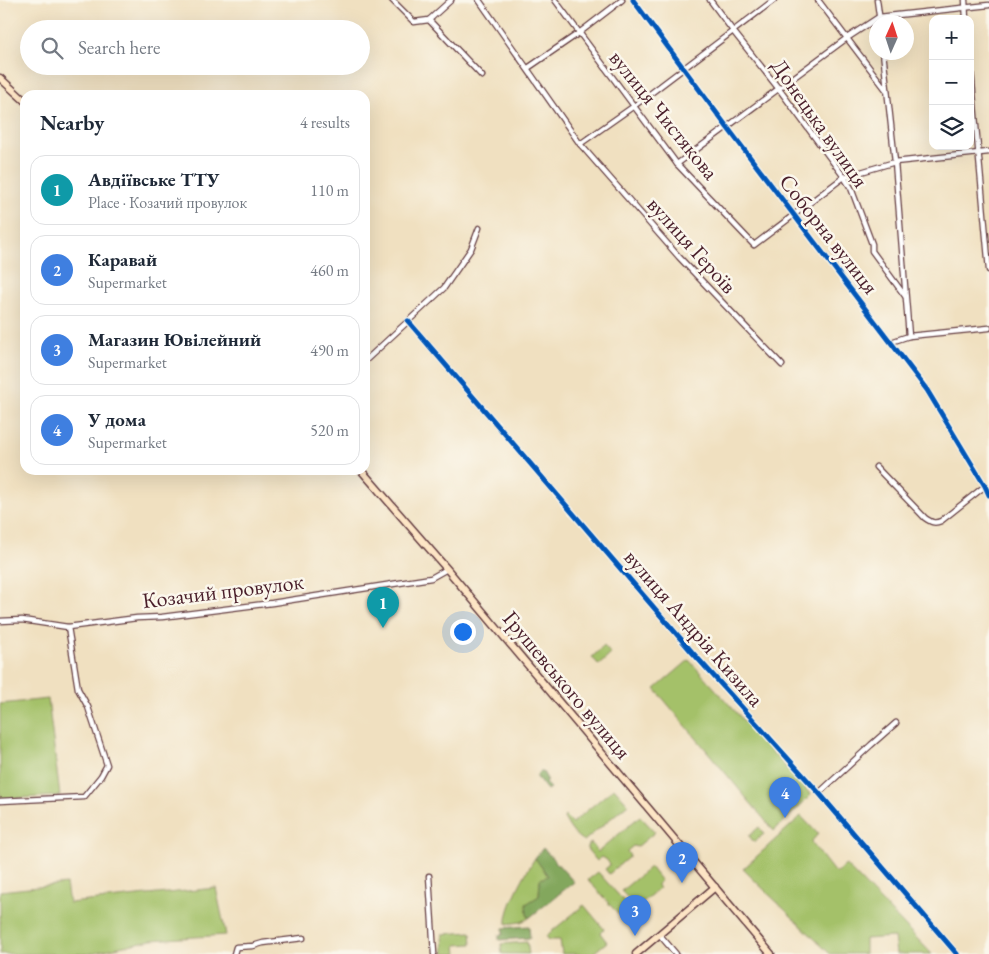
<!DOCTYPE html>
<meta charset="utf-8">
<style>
body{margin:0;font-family:"EB Garamond",serif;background:#f2f2f3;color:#1f2937}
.controls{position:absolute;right:15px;top:15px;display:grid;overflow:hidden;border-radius:10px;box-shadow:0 5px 20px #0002}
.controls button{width:45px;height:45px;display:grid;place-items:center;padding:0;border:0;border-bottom:1px solid #e0e1e3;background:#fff;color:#1f2937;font:25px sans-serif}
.compass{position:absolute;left:869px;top:15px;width:45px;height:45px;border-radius:50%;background:#fff;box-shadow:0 5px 20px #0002;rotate:3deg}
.you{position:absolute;left:462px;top:631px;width:18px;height:18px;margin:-12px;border:4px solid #fff;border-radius:50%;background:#1a73e8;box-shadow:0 0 0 8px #1a73e833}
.badge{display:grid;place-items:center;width:32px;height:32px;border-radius:50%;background:#db2777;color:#fff;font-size:16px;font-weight:700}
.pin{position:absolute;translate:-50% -41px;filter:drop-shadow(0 1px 2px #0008)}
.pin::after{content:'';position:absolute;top:26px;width:18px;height:15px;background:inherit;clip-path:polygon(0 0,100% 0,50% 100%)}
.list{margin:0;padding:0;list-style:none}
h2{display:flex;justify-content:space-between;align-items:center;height:65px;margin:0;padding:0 20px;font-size:21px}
h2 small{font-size:16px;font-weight:400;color:#747a83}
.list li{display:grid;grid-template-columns:32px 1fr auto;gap:15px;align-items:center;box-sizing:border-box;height:70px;margin:0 10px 10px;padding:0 10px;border:1px solid #e0e1e3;border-radius:15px}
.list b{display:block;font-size:19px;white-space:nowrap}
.list p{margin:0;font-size:16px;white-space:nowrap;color:#747a83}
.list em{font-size:16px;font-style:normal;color:#747a83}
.icon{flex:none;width:28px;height:28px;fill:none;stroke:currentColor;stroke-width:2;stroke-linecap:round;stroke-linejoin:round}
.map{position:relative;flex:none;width:989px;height:954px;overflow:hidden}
.search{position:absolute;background:#fff;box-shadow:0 5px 20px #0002;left:20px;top:20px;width:350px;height:55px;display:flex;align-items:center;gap:12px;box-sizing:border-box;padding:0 18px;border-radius:28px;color:#747a83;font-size:19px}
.panel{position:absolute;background:#fff;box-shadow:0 5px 20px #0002;left:20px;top:90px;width:350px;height:385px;border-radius:15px}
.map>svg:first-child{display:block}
</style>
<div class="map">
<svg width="989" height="954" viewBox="0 0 989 954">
<rect width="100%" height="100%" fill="#fbf7ec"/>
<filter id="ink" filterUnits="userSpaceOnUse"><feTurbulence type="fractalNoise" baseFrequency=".02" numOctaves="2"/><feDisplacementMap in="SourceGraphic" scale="10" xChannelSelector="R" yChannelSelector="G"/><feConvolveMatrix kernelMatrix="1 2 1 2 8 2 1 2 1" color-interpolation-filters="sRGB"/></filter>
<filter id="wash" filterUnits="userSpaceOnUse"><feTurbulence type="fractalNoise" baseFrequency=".0096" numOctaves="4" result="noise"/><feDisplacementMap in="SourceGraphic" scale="20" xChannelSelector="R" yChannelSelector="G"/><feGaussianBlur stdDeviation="1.12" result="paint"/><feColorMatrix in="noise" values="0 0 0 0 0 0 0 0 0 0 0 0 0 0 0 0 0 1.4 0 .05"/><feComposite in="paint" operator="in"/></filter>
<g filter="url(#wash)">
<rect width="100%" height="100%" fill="#f0e0c0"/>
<g fill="#a4c169" stroke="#77704a">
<path d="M604,646L611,654L599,665L592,657Z"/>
<path d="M689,660L811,795L774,831L655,689Z"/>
<path d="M48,699L60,796L0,799V704Z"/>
<path d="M614,788L628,804L584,841C574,836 569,827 564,818L565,816L572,823Z"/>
<path d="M640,816L655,832L637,847L633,846L627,851L630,856L609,874L605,869L610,865L607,860L602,857L597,861L587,849V846L591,843L598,852Z"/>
<path d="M801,816L818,834L811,842L835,873L846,865L932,954H896L894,937L865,939V954H830L743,869Z"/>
<path d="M759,827L764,834L754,842L749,836Z"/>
<path d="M535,858L549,876L540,880L539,896L527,914L529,918L521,922L507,924C505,909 526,872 535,858Z"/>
<path d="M650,867L661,881L658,883L657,886L659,888L637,907L621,891Z"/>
<path d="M598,872L630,908L620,916L588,880Z"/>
<path d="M66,884L69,903L216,888L226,935L151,940L88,954H0V891Z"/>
<path d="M584,905L604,929L600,933L607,942L592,954H562L560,940H549L546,936Z"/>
<path d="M471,932L472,944L456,945L457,954H444L443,934Z"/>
<path d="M527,942L529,954H502L501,944Z"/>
</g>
<g fill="#83a75d" stroke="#666344">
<path d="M540,772H543L547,779L545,783L550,788L547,790L536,776Z"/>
<path d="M543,848L574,882L529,918L527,914L526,904L539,896L540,879L548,876L535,858Z"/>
<path d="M529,926L530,938L499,940V935L503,934V928Z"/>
</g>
</g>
<g filter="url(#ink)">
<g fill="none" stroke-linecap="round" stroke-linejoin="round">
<defs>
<g id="street">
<path d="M392,0L414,22L429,20L482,76"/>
<path d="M479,0L580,144L679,257L782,365"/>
<path d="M555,0L677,164L754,245L844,177L895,162L989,152"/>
<path d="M633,0L727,127L927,390L985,486L989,495"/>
<path d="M710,0L733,31L779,89L844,177L851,188L872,244V251L905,296"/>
<path d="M818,0L887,91"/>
<path d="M877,0L880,22"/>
<path d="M965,0L966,19"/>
<path d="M429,20L451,0"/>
<path d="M883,52L895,162L909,336"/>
<path d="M970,59L989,270"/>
<path d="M528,68L579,33L622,0"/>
<path d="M580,144L634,106L774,0"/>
<path d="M677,164L847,38L879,17L989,5"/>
<path d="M408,321L692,652L819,793L957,954"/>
<path d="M891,342L909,336L989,328"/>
<path d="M365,361L444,288L471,249L479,228"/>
<path d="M876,467L925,518C931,522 934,524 941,521L985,486"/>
<path d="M0,621L22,620L68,627L137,618L162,617L272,603L431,578L447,569"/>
<path d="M819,793L871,745L896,723"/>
<path d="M0,801L84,797L101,776L107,765L88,707L78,689L68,627"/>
<path d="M429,876L434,954"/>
<path d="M659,934L676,954"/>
<path d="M234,954L236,947L253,946L263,943L303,938"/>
</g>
<g id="secondary">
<path d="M0,78L25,101"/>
<path d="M361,470L447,569L771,954"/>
<path d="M636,954L715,887"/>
</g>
</defs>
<use href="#street" stroke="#633c41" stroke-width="7"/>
<use href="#secondary" stroke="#633c41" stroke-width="9"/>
<use href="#street" stroke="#fff" stroke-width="4.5"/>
<use href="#secondary" stroke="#fde5c5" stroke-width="6"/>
<defs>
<g id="cycleway">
<path d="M633,0L727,127L927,390L985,486L989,495"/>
<path d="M408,321L692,652L819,793L957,954"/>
</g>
</defs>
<use href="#cycleway" stroke="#fbf7ec" stroke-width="8"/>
<use href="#cycleway" stroke="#0057b8" stroke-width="5"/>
</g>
</g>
<g text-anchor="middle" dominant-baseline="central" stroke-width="5" stroke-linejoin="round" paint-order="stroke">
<g font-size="22" fill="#4a1f2b" stroke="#fbf7ec">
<text transform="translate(664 115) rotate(51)">вулиця Чистякова</text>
<text transform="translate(820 123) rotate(55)">Донецька вулиця</text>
<text transform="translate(829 234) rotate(52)">Соборна вулиця</text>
<text transform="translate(692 245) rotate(48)">вулиця Героїв</text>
<text transform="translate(223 591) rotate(-7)">Козачий провулок</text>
<text transform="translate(694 628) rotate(49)">вулиця Андрія Кизила</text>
<text transform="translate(567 685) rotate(50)">Грушевського вулиця</text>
</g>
</g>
</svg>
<div class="controls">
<button>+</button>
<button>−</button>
<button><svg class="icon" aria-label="layers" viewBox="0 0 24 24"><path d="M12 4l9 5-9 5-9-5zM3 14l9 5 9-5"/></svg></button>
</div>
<svg class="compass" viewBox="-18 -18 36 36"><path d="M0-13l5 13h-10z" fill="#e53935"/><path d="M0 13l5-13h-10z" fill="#747a83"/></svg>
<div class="you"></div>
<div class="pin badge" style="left:383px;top:628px;background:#0f9aa8">1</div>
<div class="pin badge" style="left:682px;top:883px;background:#3f7fe0">2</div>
<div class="pin badge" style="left:635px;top:936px;background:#3f7fe0">3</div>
<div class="pin badge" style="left:785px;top:818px;background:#3f7fe0">4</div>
<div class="search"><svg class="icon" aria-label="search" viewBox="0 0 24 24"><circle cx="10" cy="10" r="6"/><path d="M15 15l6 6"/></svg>Search here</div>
<section class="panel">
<h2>Nearby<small>4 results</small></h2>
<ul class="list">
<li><span class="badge" style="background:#0f9aa8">1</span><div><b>Авдіївське ТТУ</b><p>Place · Козачий провулок</p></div><em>110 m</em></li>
<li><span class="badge" style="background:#3f7fe0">2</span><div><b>Каравай</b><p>Supermarket</p></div><em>460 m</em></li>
<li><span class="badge" style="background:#3f7fe0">3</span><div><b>Магазин Ювілейний</b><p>Supermarket</p></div><em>490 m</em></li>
<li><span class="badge" style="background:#3f7fe0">4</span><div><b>У дома</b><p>Supermarket</p></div><em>520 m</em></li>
</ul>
</section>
</div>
